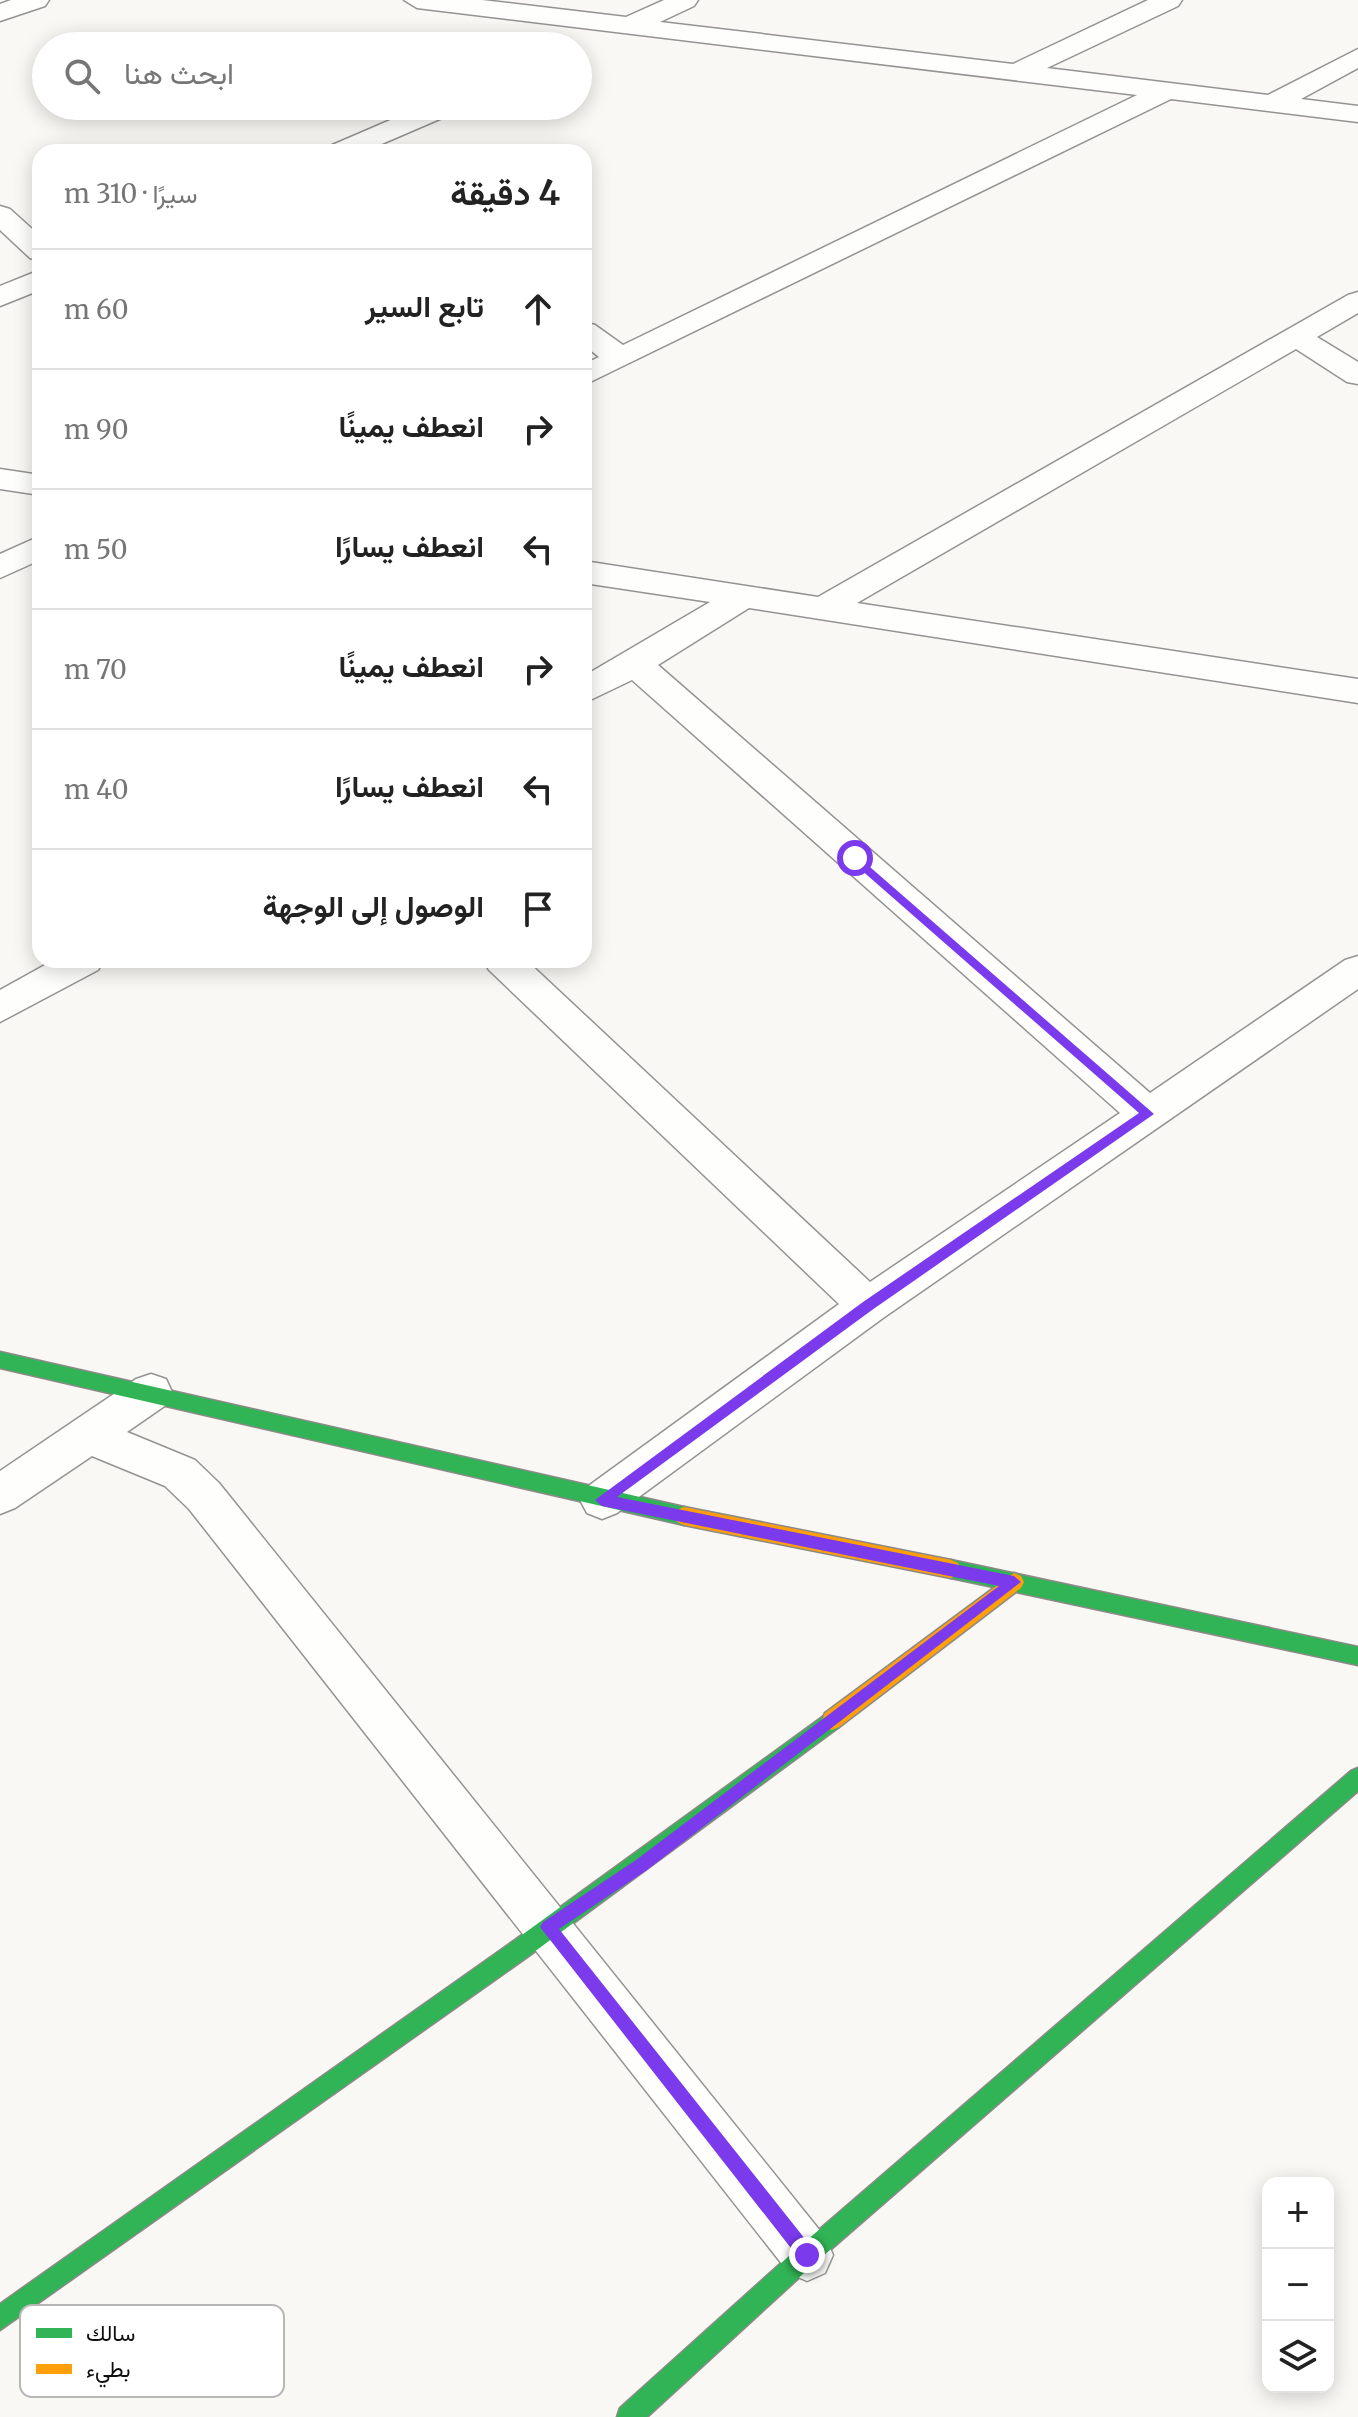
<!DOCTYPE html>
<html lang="ar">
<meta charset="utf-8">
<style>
body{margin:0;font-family:Merriweather,Vazirmatn,serif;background:#f6f6f6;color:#222;direction:rtl}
.controls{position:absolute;right:24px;bottom:24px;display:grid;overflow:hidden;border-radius:16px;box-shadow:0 4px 20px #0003}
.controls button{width:72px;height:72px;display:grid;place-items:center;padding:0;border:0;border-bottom:2px solid #e0e0e0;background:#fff;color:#222;font:40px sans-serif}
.stop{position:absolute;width:24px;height:24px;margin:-18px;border:6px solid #7c3aed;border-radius:50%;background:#fff}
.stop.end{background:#7c3aed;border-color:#fff;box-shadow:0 2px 8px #0008}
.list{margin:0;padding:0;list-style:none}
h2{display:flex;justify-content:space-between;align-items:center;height:104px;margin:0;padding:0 32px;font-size:34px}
h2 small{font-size:26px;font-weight:400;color:#767676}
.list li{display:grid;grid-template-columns:52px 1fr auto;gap:24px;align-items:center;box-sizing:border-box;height:120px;padding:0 32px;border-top:2px solid #e0e0e0}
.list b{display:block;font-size:30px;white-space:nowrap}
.list em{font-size:26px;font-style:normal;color:#767676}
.icon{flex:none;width:44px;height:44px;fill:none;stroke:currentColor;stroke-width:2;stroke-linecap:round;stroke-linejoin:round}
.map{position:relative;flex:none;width:1358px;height:2417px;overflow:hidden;direction:ltr}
.search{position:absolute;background:#fff;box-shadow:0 4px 20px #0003;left:32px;top:32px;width:560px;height:88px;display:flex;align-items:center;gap:20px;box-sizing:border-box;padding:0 28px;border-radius:44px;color:#767676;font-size:30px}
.panel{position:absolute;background:#fff;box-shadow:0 4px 20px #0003;left:32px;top:144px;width:560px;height:824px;border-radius:24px;direction:rtl}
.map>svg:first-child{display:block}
</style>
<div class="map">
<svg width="1358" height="2417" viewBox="0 0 1358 2417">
<rect width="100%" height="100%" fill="#faf8f4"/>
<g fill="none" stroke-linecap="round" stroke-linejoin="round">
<defs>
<g id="street">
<path d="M11,0H49L45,6L0,21V4Z"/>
<path d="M404,0H482L626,17L664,0H698L694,6L660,22L1013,64L1148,0H1182L1178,6L1047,68L1268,95L1358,49V68L1301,99L1358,106V122L1171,99L584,385V364L599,357L584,345V322L595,325L623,345L1137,95L417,8Z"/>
<path d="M423,106H460L456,112L363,152H326L330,146Z"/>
<path d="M0,206L10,209L40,236V261L30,258L0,230Z"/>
<path d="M40,270V290L0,306V286Z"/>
<path d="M1358,292V313L1317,337L1358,362V384L1347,382L1296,349L857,603L1358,679V703L749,608L658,665L1150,1093L1345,960L1358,956V989L883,1318L617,1513L602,1519L587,1513L580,1500L587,1487L839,1304L489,970L483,960H526L870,1282L1120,1113L632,680L584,703V676L710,602L584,583V561L818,597L1348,295Z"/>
<path d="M0,469L40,475V495L0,489Z"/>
<path d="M40,536V560L0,578V554Z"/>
<path d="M54,960H104L98,970L0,1022V990Z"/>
<path d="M151,1374L166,1379L172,1392L166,1405L127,1432L195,1460L219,1483L825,2237L833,2255L825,2273L807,2281L789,2273L189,1509L165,1486L92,1456L15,1508L0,1514V1471L136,1379Z"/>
</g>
<g id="fast">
<path d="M0,1352L684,1507L691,1510L694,1516L691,1522L684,1525L0,1368Z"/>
<path d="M951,1560L1358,1647V1665L951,1578L944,1575L941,1569L944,1563Z"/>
<path d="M832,1710L839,1713L842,1720L839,1727L530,1955L0,2330V2304L515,1940Z"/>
<path d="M1358,1768V1791L815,2263L647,2417H617L620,2408L799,2247L1351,1771Z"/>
</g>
<g id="slow">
<path d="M684,1507L951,1560L958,1563L961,1569L958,1575L951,1578L684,1525L677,1522L674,1516L677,1510Z"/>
<path d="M1014,1573L1021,1576L1024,1582L1021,1588L839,1727L832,1730L825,1727L822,1720L825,1713Z"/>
</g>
</defs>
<use href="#street" stroke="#949392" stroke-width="3"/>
<use href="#fast" stroke="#8b8a88" stroke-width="3"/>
<use href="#slow" stroke="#8b8a88" stroke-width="3"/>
<use href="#street" fill="#fefefd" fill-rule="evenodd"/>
<use href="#fast" fill="#30b455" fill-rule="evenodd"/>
<use href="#slow" fill="#ff9f0a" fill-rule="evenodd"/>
</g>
<path fill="#7c3aed" d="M855,854L1154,1114L872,1310L617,1497L1014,1576L1021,1582L647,1870L559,1929L813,2249V2261L807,2264L801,2261L540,1927L543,1922L636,1860L999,1586L602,1506L595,1500L863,1302L1139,1113L851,861L849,858Z"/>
<rect x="20" y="2305" width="264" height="92" rx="12" fill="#fff" stroke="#b7b7b7" stroke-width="2"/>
<rect x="36" y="2328" width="36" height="10" fill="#30b455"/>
<rect x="36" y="2364" width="36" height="10" fill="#ff9f0a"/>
<g font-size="22" fill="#0e0e0e">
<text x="86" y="2341">سالك</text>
<text x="86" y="2377">بطيء</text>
</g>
</svg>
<div class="controls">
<button>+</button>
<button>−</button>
<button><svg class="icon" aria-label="layers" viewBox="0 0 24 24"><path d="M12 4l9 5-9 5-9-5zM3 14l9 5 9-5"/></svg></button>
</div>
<div class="stop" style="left:855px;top:858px"></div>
<div class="stop end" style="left:807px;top:2255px"></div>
<div class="search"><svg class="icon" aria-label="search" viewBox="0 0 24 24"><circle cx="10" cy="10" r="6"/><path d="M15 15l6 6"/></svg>ابحث هنا</div>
<section class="panel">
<h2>4 دقيقة<small>سيرًا · 310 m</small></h2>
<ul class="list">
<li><svg class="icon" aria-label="ahead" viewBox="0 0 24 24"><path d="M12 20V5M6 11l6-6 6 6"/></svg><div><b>تابع السير</b></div><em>60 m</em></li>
<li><svg class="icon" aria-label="right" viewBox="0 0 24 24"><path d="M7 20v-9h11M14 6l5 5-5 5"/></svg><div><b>انعطف يمينًا</b></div><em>90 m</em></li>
<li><svg class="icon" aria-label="left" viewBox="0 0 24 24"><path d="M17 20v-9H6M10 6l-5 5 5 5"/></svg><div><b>انعطف يسارًا</b></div><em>50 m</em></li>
<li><svg class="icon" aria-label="right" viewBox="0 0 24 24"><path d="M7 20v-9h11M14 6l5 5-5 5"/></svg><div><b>انعطف يمينًا</b></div><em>70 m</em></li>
<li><svg class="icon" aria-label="left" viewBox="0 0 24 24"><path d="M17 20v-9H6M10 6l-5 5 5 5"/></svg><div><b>انعطف يسارًا</b></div><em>40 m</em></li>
<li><svg class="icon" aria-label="arrive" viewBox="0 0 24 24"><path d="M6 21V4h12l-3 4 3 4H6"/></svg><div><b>الوصول إلى الوجهة</b></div></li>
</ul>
</section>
</div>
